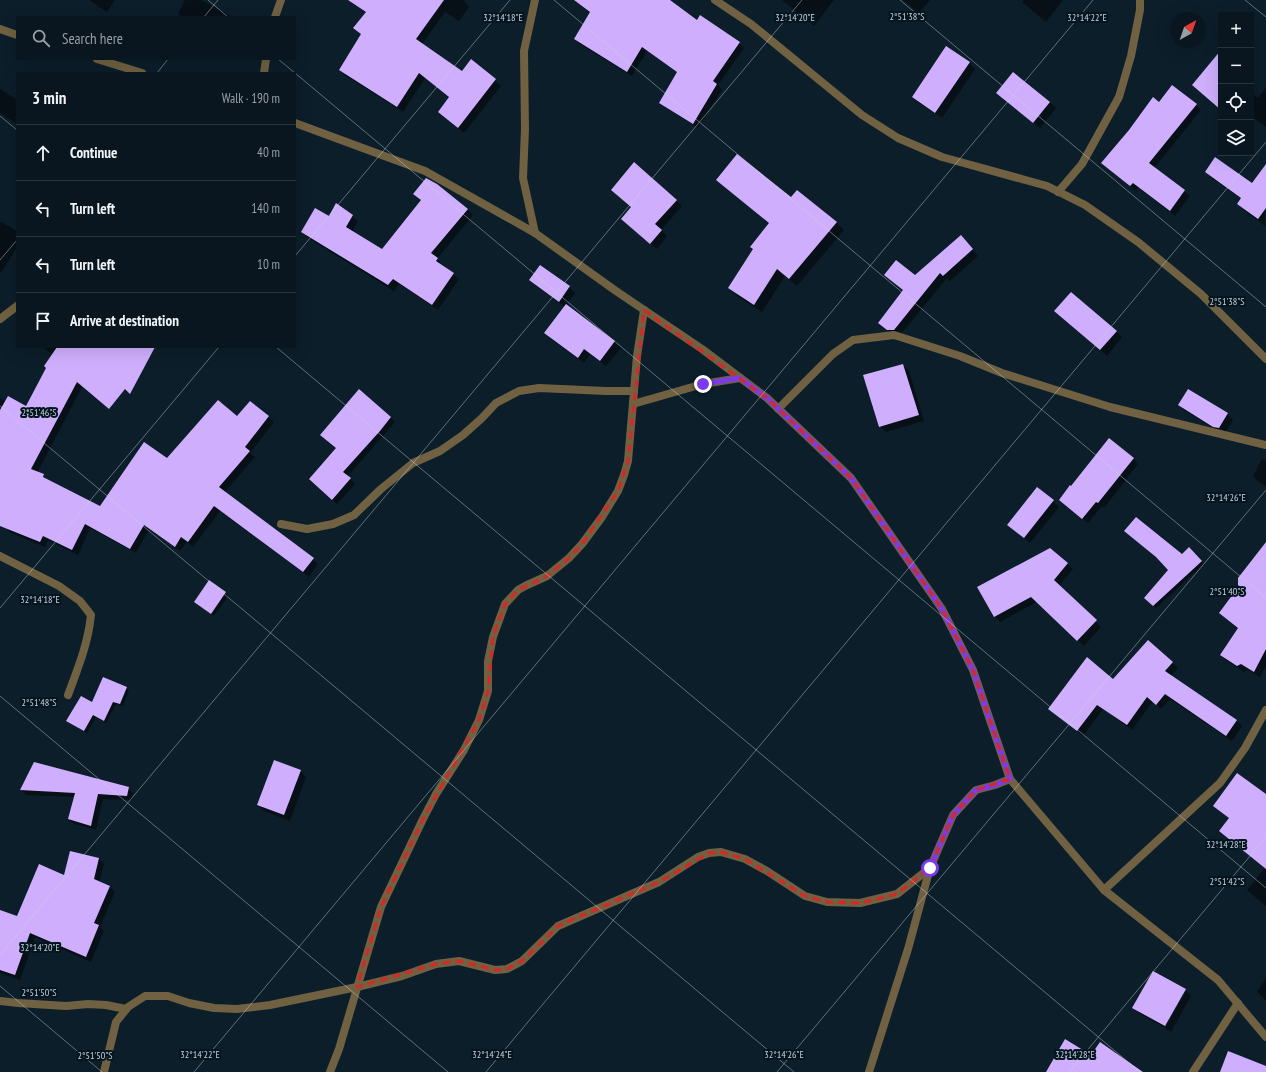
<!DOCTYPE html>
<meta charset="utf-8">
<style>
body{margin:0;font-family:"PT Sans Narrow",sans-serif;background:#121f29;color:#f1f3f6}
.controls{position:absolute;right:12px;top:12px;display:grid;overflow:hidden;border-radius:0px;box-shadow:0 4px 16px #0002}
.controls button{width:36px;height:36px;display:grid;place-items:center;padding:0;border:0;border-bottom:1px solid #29353e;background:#091620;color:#f1f3f6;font:20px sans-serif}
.compass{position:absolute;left:1170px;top:12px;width:36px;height:36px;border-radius:50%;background:#091620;box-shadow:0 4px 16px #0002;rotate:40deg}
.stop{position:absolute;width:12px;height:12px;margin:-9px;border:3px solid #7c3aed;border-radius:50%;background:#fff}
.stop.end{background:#7c3aed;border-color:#fff;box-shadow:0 1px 4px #0008}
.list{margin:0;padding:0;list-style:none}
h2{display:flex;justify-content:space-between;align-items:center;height:52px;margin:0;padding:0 16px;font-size:17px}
h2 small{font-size:13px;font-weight:400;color:#999fa5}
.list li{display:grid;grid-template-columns:26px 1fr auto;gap:12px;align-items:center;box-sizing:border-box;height:56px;padding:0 16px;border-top:1px solid #29353e}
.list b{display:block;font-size:15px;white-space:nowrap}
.list em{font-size:13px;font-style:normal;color:#999fa5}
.icon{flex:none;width:22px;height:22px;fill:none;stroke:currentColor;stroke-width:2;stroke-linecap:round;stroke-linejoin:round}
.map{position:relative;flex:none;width:1266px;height:1072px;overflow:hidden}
.search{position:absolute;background:#091620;box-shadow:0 4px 16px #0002;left:16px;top:16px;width:280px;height:44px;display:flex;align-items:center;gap:10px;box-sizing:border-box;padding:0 14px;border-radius:0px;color:#999fa5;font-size:15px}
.panel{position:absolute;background:#091620;box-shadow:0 4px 16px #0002;left:16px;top:72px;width:280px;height:276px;border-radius:0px}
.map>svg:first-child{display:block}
</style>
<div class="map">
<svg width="1266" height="1072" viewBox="0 0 1266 1072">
<rect width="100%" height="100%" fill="#0c1e2a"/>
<g fill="#0007">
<path d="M89,0H115L107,12Z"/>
<path d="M185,0H201L233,17H181L178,14Z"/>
<path d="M348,0H464V1L469,7L459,21L445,12L422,44L462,72L472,61L501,86L464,133L445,117L450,98L425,78L403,112L346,76L340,70L362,34L366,13Z"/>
<path d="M574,0H669L697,21L739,43L744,48L718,85L722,90L698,128L665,107L660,102L678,73L647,51L632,76L580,44L575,39L590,13Z"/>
<path d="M782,0H834L814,26Z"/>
<path d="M903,0H930L919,13Z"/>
<path d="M1024,0H1063L1046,22L1022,2Z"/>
<path d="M969,63L975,69L942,118L919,103L913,97Z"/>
<path d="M1266,88V127L1251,116V92L1258,98Z"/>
<path d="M0,89L17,100V124L0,113Z"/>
<path d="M1004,99L1050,102L1056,108L1040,128Z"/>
<path d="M1159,103L1196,105L1201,110L1154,168L1190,196L1175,216L1138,187L1136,191L1108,168Z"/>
<path d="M1266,166L1265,226L1245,211L1238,204L1242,199L1213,179L1206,172L1252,184Z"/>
<path d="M718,180L791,199L836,222L844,230L797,286L785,276L762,312L737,296L729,288L770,224Z"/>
<path d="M612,190L676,200L682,206L661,230L667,236L657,249L629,225L632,207Z"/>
<path d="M467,209L473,215L437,259L443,265L459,279L438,310L399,284L394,291L308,238L302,232L329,218L352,216L358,221L352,232L383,250Z"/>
<path d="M1,222L17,231V247L1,273L0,272V223Z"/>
<path d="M967,243L978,256L950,281L947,278L900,335L894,336L879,323L904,291L886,275L915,277Z"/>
<path d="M530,280L569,287L575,293L566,305L615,342L621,348L606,366L590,354L584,363L551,339L545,333L565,307L536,286Z"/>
<path d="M1055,311L1116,331L1122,337L1107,356Z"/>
<path d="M43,347H137L104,405L82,387L37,473L43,475L48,481L100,507L167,459L237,418L250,402L274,422L250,453L255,457L225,492L318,564L309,577L220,511L193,547L187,542L180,551L149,529L136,553L90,528L78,555L48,540L45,547L11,533L6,527L0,494V398L6,402L26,408L53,355Z"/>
<path d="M903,365L909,371L924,421L886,432L880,426Z"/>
<path d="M1179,405L1227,414L1233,420L1225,433L1220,432L1185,411Z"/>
<path d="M390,417L395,422L347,477L355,484L337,504L315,484Z"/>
<path d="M1133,459L1138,464L1104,508L1102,506L1088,523L1065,505Z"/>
<path d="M1262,459L1266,461V486L1259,482L1253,476Z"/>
<path d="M1053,501L1059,507L1030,543L1009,525Z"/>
<path d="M1266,543V666L1260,677L1247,670L1244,672L1227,661L1221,655L1238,629L1220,613L1241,586Z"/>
<path d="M1189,548L1204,564L1156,608L1145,598Z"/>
<path d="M1050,549L1073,569L1059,586L1101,627L1084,646L1037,602L1000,622L995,617Z"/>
<path d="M210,581L228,596L214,616L198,605Z"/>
<path d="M1148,641L1178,668L1171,676L1237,721L1242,726L1232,741L1170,699L1161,709L1153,701L1132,730L1103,709L1083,736L1049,709L1113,680Z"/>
<path d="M126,688L129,691L123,706L116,704L106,723L96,717L87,733L67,721L93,703Z"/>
<path d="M300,771L306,777L290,821L264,811L258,805Z"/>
<path d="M128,788L133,793L132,800L103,799L96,830L74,824L69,819L75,797L26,795L22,790Z"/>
<path d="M1266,795V906L1247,890L1265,868L1220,831L1230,819L1214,806Z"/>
<path d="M99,859L104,864L99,883L110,887L115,892L100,927L104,931L91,962L35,937L20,980L0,973V911L17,918Z"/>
<path d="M1153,972L1186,991H1184L1164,1027L1140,1014L1134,1008Z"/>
<path d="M1266,978V1000L1257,992Z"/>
<path d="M1186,991L1191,996L1171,1032L1165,1028Z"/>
</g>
<g fill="#cfaffd">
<path d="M348,0H444L416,39L462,71L471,59L496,79L458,128L438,112L449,97L419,73L397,107L339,70L361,34L353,28L366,12Z"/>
<path d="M574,0H670L697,20L700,15L740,42L713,81L717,84L693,124L659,103L677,72L642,47L627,72L574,39L590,12Z"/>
<path d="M946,46L970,62L935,113L912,97Z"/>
<path d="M1221,50V110L1192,85Z"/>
<path d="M1013,72L1050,102L1033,123L996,93Z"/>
<path d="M1172,85L1197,104L1149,163L1185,190L1170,211L1133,183L1130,186L1101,163L1129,130L1153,97L1159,102Z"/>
<path d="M737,154L791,197L797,190L837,222L789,279L777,269L754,305L728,288L753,249L750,247L769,223L716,180Z"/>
<path d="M1215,157L1252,183L1266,164V208L1258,219L1237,204L1241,198L1205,172Z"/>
<path d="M634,162L677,200L655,224L662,230L650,244L621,219L631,207L611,190Z"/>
<path d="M426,178L437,184L468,209L431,253L438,258L436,261L454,273L432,305L393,279L388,285L301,232L315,208L329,216L336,203L353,215L346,227L382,249L421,200L413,194Z"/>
<path d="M961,235L973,249L943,276L940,273L894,330H887L878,323L903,290L884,275L896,260L915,275Z"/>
<path d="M540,265L570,286L559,302L529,280Z"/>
<path d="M1071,292L1117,331L1100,350L1054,311Z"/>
<path d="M566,304L615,341L600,361L584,349L578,358L544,333Z"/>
<path d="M57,347H155L130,394L125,389L109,409L77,382L31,469L44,474L43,477L100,506L144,442L167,458L218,400L237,416L250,401L269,416L245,447L250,451L219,487L314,558L303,572L214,506L188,542L181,537L175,547L144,525L130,549L85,524L72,550L43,536L40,542L0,526V410L8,396L26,406L46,368L44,366Z"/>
<path d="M903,364L919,415L879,427L863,375Z"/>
<path d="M359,389L391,417L380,431L343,472L351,478L332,500L309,479L336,448L320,435Z"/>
<path d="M1188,389L1228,413L1219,428L1213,427L1178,405Z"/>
<path d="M1109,438L1134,458L1098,503L1096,502L1082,519L1059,500L1070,485L1071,486Z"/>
<path d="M1037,487L1054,500L1024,538L1007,525Z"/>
<path d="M1136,517L1182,554L1189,547L1202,561L1153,606L1144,598L1168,570L1156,557L1124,531Z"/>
<path d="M1266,542V649L1254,672L1241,664L1237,666L1220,655L1238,628L1219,613L1239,586L1238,585V578Z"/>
<path d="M1050,548L1068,563L1054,580L1097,620L1077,641L1031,597L994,617L977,587Z"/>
<path d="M209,580L226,592L211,614L194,602Z"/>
<path d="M1148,640L1173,662L1165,671L1237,720L1226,736L1165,694L1156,705L1147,697L1127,725L1097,705L1077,731L1048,709L1087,657L1113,679Z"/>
<path d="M103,677L127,687L120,704L113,702L104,721L93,715L84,731L66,721L81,696L92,702Z"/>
<path d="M274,760L301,770L284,815L257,805Z"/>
<path d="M34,762L129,787L127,796L98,794L91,826L68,819L75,793L20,790Z"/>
<path d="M1237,773L1266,794V869L1219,831L1229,818L1213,806Z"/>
<path d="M70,851L99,858L94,879L110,886L94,923L99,925L86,957L30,933L15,975L0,970V910L17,916L39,864L64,875Z"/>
<path d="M1153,971L1186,989L1165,1026L1132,1008Z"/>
<path d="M1065,1039L1091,1055L1100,1042L1143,1072H1046Z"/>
<path d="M1228,1051L1266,1066V1072H1220Z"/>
</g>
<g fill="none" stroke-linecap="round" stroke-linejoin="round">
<g stroke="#6f6141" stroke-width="8">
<path d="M535,0L524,51L525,129L523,178L535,233"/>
<path d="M715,0L751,24L862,115L898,138L942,157L1047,186L1085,205L1138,242L1201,294L1266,359"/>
<path d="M275,17L281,0"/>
<path d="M0,29L17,35"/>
<path d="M97,59L142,73"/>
<path d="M264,73L266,59"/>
<path d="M295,123L425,171L535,233L616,291L702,349L767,398L851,478L942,609L973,670L1010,779L1104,890L1218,980L1266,1037"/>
<path d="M1058,192L1082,164L1119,97L1131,56L1140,10V0"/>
<path d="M0,319L17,306"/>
<path d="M633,404L703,384L740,378"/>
<path d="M778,409L833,354L853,340L894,335L960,356L1002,373L1110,407L1266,445"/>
<path d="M281,524L307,529L333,524L354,515L381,489L413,463L440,451L463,435L482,418L496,403L519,391L539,388L606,391H634"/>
<path d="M0,556L59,586L80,601L91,615C88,644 78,668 68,695"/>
<path d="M1104,890L1220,783L1245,748L1266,710"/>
<path d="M0,1001L18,1003L66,1006L88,1004L106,1005L126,1009"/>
<path d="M104,1072L116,1022L128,1007L145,996H168L189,1003L214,1008L237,1009L270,1005L357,987L402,976L436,964L459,961L495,970L507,969L522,961L558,926L659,882L698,857L709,853L721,852L745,859L767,871L805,896L827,902L860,903L897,894L930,868"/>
<path d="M330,1072L339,1049L381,907L423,819L436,794L464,750L479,720L488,691V661L493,637L505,604L518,590L525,586L547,576L569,558L582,544L602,517L618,491L624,475L628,461L637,356L644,310"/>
<path d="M869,1072L908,949L930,868L953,815L976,790L995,785L1010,779"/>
<path d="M1193,1072L1238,1003"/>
</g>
</g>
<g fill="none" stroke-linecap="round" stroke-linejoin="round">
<path stroke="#7c3aed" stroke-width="5" d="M703,384L740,378L767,398L851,478L942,609L973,670L1010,779L995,785L976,790L953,815L930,868"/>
</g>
<path fill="none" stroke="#d62828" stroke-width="3" stroke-dasharray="8 5" stroke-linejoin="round" d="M644,310L767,398L851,478L942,609L973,670L1010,779L976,790L953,815L930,868L897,894L860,903L827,902L805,896L745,859L721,852L709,853L659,882L558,926L522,961L507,969L495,970L459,961L436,964L357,987L381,907L423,819L479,720L488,691L493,637L505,604L518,590L547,576L569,558L582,544L618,491L628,461Z"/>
<path fill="none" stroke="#c9d4dc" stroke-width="1" stroke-opacity="0.45" d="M208,0L228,17M554,0L1266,598M900,0L1266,307M1245,0L1266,17M204,17L218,0M278,59L295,73M157,73L168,59M295,73L1266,888M0,116L17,130M295,256L510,0M0,260L17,240M276,347L1140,1072M0,406L794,1072M0,608L219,347M0,696L448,1072M0,955L802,0M0,986L102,1072M194,1072L1093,0M486,1072L1266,142M777,1072L1266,490M1069,1072L1266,837"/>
<g font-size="10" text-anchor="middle" fill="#c9d4dc" stroke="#041520" stroke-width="4" stroke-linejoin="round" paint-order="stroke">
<text x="907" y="20">2°51'38"S</text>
<text x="503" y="21">32°14'18"E</text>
<text x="795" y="21">32°14'20"E</text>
<text x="1087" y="21">32°14'22"E</text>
<text x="1227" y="305">2°51'38"S</text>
<text x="39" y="416">2°51'46"S</text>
<text x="1226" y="501">32°14'26"E</text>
<text x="1227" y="595">2°51'40"S</text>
<text x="40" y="603">32°14'18"E</text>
<text x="39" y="706">2°51'48"S</text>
<text x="1226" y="848">32°14'28"E</text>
<text x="1227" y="885">2°51'42"S</text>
<text x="40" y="951">32°14'20"E</text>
<text x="39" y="996">2°51'50"S</text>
<text x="200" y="1058">32°14'22"E</text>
<text x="492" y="1058">32°14'24"E</text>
<text x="784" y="1058">32°14'26"E</text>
<text x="1075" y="1058">32°14'28"E</text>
<text x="95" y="1059">2°51'50"S</text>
</g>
</svg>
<div class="controls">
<button>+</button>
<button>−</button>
<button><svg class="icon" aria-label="locate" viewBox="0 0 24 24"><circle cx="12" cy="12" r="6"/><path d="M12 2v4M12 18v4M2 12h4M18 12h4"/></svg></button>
<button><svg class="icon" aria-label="layers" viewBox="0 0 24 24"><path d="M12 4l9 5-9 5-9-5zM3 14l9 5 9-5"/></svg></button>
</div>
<svg class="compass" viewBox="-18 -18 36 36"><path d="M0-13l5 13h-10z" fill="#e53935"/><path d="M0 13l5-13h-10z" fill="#999fa5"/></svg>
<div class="stop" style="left:930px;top:868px"></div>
<div class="stop end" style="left:703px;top:384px"></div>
<div class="search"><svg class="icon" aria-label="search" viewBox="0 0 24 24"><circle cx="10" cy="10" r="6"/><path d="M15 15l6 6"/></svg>Search here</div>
<section class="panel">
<h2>3 min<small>Walk · 190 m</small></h2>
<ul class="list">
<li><svg class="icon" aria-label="ahead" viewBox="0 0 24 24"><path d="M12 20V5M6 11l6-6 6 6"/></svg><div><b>Continue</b></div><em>40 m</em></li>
<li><svg class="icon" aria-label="left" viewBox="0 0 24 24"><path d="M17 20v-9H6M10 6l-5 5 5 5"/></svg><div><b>Turn left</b></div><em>140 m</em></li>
<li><svg class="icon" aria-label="left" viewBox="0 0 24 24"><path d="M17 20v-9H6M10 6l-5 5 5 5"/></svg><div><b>Turn left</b></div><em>10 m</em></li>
<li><svg class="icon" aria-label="arrive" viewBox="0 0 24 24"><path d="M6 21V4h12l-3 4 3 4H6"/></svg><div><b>Arrive at destination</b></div></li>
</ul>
</section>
</div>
